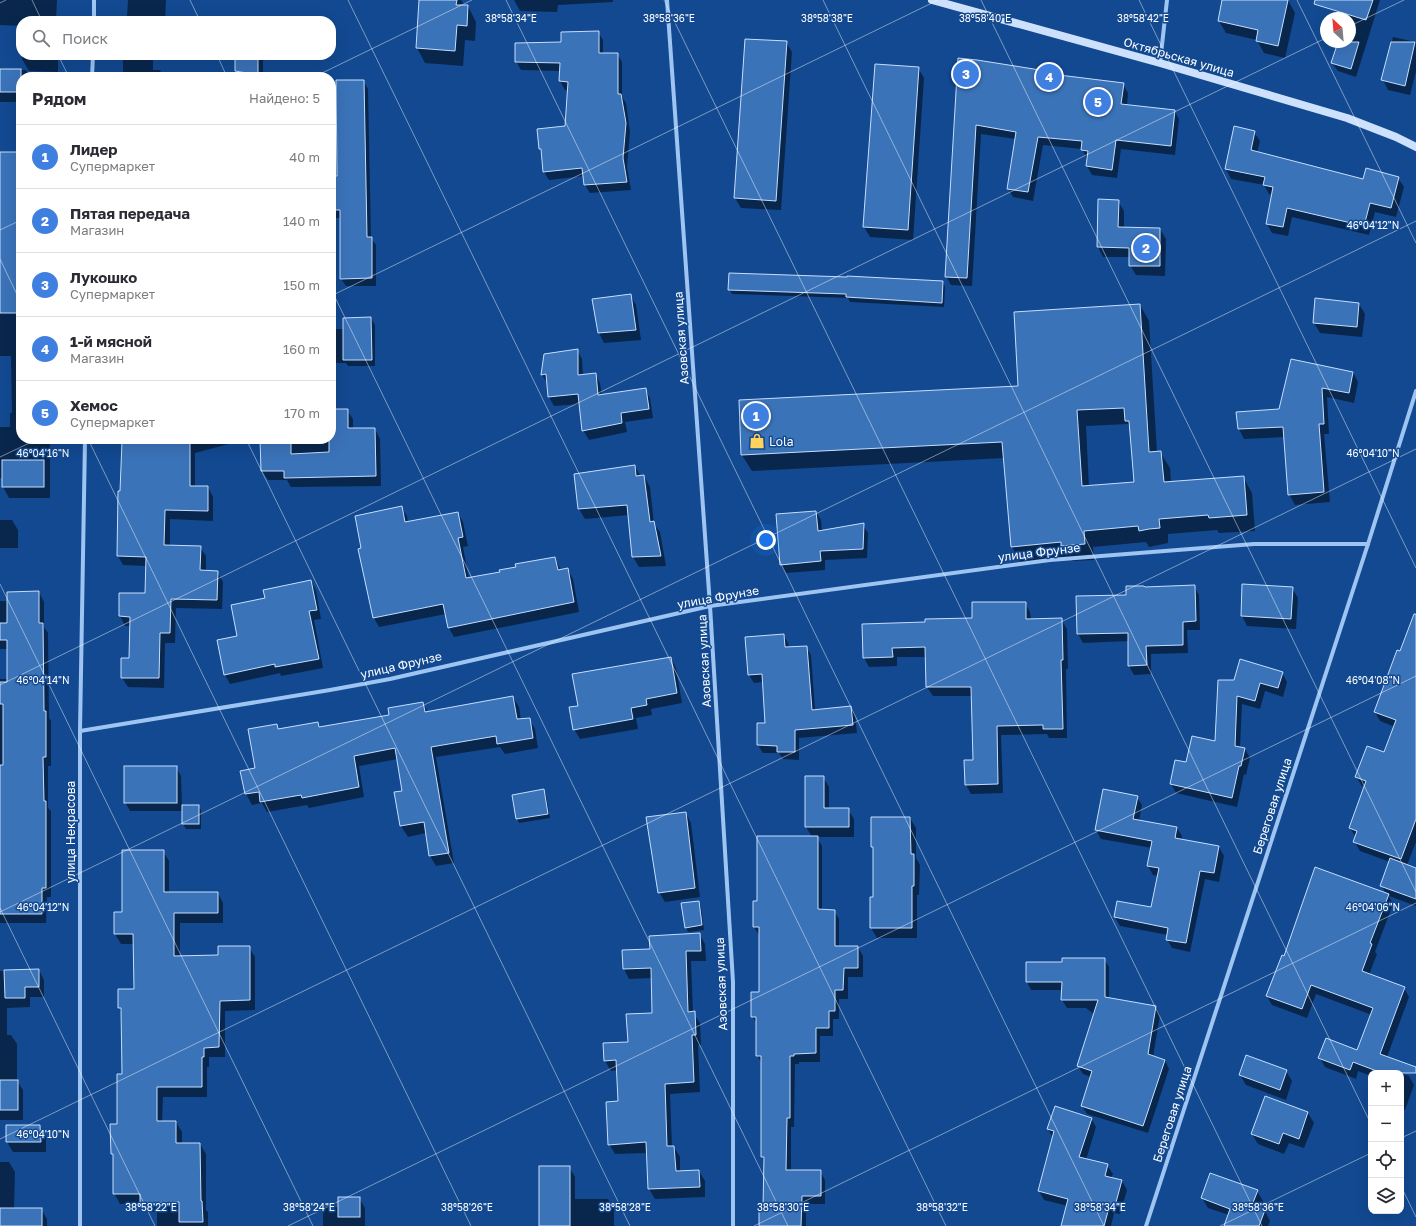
<!DOCTYPE html>
<html lang="ru">
<meta charset="utf-8">
<style>
body{margin:0;font-family:"Golos Text",sans-serif;background:#f2f2f3;color:#2b2b33}
.controls{position:absolute;right:12px;bottom:12px;display:grid;overflow:hidden;border-radius:8px;box-shadow:0 4px 16px #0002}
.controls button{width:36px;height:36px;display:grid;place-items:center;padding:0;border:0;border-bottom:1px solid #e1e1e2;background:#fff;color:#2b2b33;font:20px sans-serif}
.compass{position:absolute;left:1320px;top:12px;width:36px;height:36px;border-radius:50%;background:#fff;box-shadow:0 4px 16px #0002;rotate:334deg}
.you{position:absolute;left:766px;top:540px;width:14px;height:14px;margin:-10px;border:3px solid #fff;border-radius:50%;background:#1a73e8;box-shadow:0 0 0 6px #1a73e833}
.badge{display:grid;place-items:center;width:26px;height:26px;border-radius:50%;background:#8a7647;color:#fff;font-size:13px;font-weight:700}
.pin{position:absolute;translate:-50% -50%;border:2px solid #fff;box-shadow:0 1px 4px #0006}
.list{margin:0;padding:0;list-style:none}
h2{display:flex;justify-content:space-between;align-items:center;height:52px;margin:0;padding:0 16px;font-size:17px}
h2 small{font-size:13px;font-weight:400;color:#7c7c81}
.list li{display:grid;grid-template-columns:26px 1fr auto;gap:12px;align-items:center;box-sizing:border-box;height:64px;padding:0 16px;border-top:1px solid #e1e1e2}
.list b{display:block;font-size:15px;white-space:nowrap}
.list p{margin:0;font-size:13px;white-space:nowrap;color:#7c7c81}
.list em{font-size:13px;font-style:normal;color:#7c7c81}
.icon{flex:none;width:22px;height:22px;fill:none;stroke:currentColor;stroke-width:2;stroke-linecap:round;stroke-linejoin:round}
.map{position:relative;flex:none;width:1416px;height:1226px;overflow:hidden}
.search{position:absolute;background:#fff;box-shadow:0 4px 16px #0002;left:16px;top:16px;width:320px;height:44px;display:flex;align-items:center;gap:10px;box-sizing:border-box;padding:0 14px;border-radius:16px;color:#7c7c81;font-size:15px}
.panel{position:absolute;background:#fff;box-shadow:0 4px 16px #0002;left:16px;top:72px;width:320px;height:372px;border-radius:16px}
.map>svg:first-child{display:block}
</style>
<div class="map">
<svg width="1416" height="1226" viewBox="0 0 1416 1226">
<rect width="100%" height="100%" fill="#124991"/>
<g fill="#0007" fill-rule="evenodd">
<path d="M0,0H57L56,21H21V26L0,25Z"/>
<path d="M128,0H166L165,21H115V16H127Z"/>
<path d="M420,0H461L465,6H468L476,22L475,41L465,40L463,66L425,63L417,48Z"/>
<path d="M514,0H613V2L558,5L557,12L520,11Z"/>
<path d="M1223,0H1288L1295,13L1285,58L1264,53L1257,40L1226,33L1219,21Z"/>
<path d="M1350,0H1380L1356,77L1338,71L1332,63L1339,42H1350V18H1346L1347,16L1346,13Z"/>
<path d="M598,32L603,40V54H617L622,62V97L626,103L630,132L627,167L631,190L590,193L585,185L584,176L549,180L544,172L542,154L540,149L538,130L566,126L569,90H565L560,81V71L521,70L516,61L562,43Z"/>
<path d="M1393,37L1415,42L1416,43V71L1410,95L1388,90L1383,80Z"/>
<path d="M786,42L792,52L781,210L741,208L735,198Z"/>
<path d="M22,55H58V72L29,71L22,59Z"/>
<path d="M123,55H153V70H160L163,77H123Z"/>
<path d="M236,55H261L263,60V77H239L236,71Z"/>
<path d="M959,59L1041,71L1059,70L1063,77L1123,84L1128,93L1127,105L1174,110L1179,119L1175,155L1121,149L1117,178L1092,175L1087,166L1088,159H1087L1082,149L1043,145L1033,201L1013,197L1008,188L1016,139L981,134L972,286L951,285L946,276Z"/>
<path d="M918,68L924,78L913,240L870,237L864,227Z"/>
<path d="M0,70H26L30,77H21V102H0Z"/>
<path d="M363,81L368,89L371,238L376,245V286H346L341,279V218H331V177H338Z"/>
<path d="M1254,132L1260,141L1257,153L1364,180L1398,178L1404,187L1396,217L1375,212L1369,235L1292,217L1288,236L1272,233L1267,224L1272,195L1269,194L1264,185L1231,179L1226,169Z"/>
<path d="M0,153H21V439H50V498H9L3,487V478H0V427H10V413H12L11,356H0Z"/>
<path d="M1118,201L1124,211V228L1160,229L1166,239L1165,276L1136,275L1130,265V257H1103L1098,247Z"/>
<path d="M943,282L945,287L944,307L850,302L848,298L732,294L729,289Z"/>
<path d="M630,295L636,305L641,340L604,343L599,333L593,300Z"/>
<path d="M1359,304L1365,314L1362,337L1320,333L1314,323Z"/>
<path d="M1140,305L1149,321L1157,452H1160L1170,468L1171,483L1243,477L1252,493L1255,531L1219,533L1217,530L1168,534V543L1149,547L1146,542L1093,547L1094,560L1072,561L1070,558L1021,563L1012,547L1004,458L752,471L742,455L740,401L1019,387ZM1128,424L1131,429L1135,483L1089,487L1086,426Z"/>
<path d="M371,318L375,325V366H348L346,363H331V329H344Z"/>
<path d="M577,350L582,359L583,376L595,374L600,383L602,395L645,389L650,398L653,418L625,422L627,432L589,440L583,430L580,404L554,406L549,397L548,384L542,375Z"/>
<path d="M1291,360L1353,372L1358,382L1354,403L1327,397L1329,434H1324L1330,502L1295,505L1289,494L1285,437L1244,439L1239,429L1237,413L1280,410Z"/>
<path d="M331,410H347L353,419V429H375L380,439L381,486L291,487L287,480H268L262,471L261,439H331Z"/>
<path d="M168,439H247L195,453V487H208L213,497V521L170,519V546L200,547L206,556V572H217L223,582L222,609L176,608L175,643H165L164,688L128,687L122,678L130,659L131,626H125L120,616V594H146V566L123,565L118,556L169,443Z"/>
<path d="M635,466L641,477L644,476L650,487L654,524L660,532L666,566L639,567L633,557L629,515L585,519L579,509L575,475Z"/>
<path d="M401,507L407,516L408,523L458,513L463,522L468,546L463,547L469,579L501,572L555,558L561,571L568,569L573,579L579,612L454,637L449,628L446,614L379,627L374,618L362,549Z"/>
<path d="M816,512L821,520L822,531L863,525L868,533L867,558L825,560V570L786,573L781,565Z"/>
<path d="M0,520H12L18,530V548H0Z"/>
<path d="M311,581L316,590L321,619L314,620L323,668L281,676L280,673L230,684L225,675L238,637L266,599Z"/>
<path d="M1194,586L1199,595L1200,630H1187L1188,653L1151,654V674L1134,675L1129,666V641L1083,643L1078,634L1127,596L1145,588Z"/>
<path d="M1243,586L1292,588L1298,598L1296,629L1247,626L1242,616Z"/>
<path d="M39,592L44,602V627L48,633L49,718L51,721V766H48V808L51,811V897H47L46,923H0V679H8V649H0V601H8Z"/>
<path d="M1025,603L1030,612L1031,620L1061,619L1067,629L1068,669H1066L1067,738H1049L1047,734L1001,735L1003,793L971,794L966,785L974,761L972,696H933L927,687L926,657H897V666L869,667L864,658L926,623L973,619Z"/>
<path d="M1416,612V842L1407,865L1416,869V906L1389,896L1393,904L1375,952L1377,954L1369,975L1404,988L1409,997L1387,1057L1404,1071L1403,1074L1409,1076L1414,1085L1405,1110L1401,1108V1073H1371V1076L1358,1071L1356,1079L1325,1067L1320,1058L1358,1051L1372,1015L1316,994L1307,1018L1272,1005L1267,996L1285,957L1386,894L1382,886L1390,862L1360,851L1354,841L1356,838L1350,828L1365,787L1362,786L1356,777L1384,754L1395,727L1380,721L1375,712L1401,652Z"/>
<path d="M784,635L788,643L789,648L806,647L811,655L815,710L851,707L855,715L857,733L799,738V760L783,759L779,753H763L758,745V724H766L763,682L754,683L749,675Z"/>
<path d="M671,658L676,668L682,703L651,709L652,715L636,718L638,729L580,739L574,729L579,707Z"/>
<path d="M1282,673L1287,682L1283,697L1265,691L1260,709L1242,704L1240,748L1245,749L1250,758L1246,775L1244,774L1237,807L1176,793L1171,784L1186,764L1216,742L1235,681Z"/>
<path d="M513,697L519,707L521,720L529,719L535,729L538,748L505,754L500,747L436,757L454,863L436,866L430,856L426,833L408,837L401,826L396,793L403,792L398,759L359,766L364,797L309,808L307,805L267,812L262,803L252,805L246,794L242,771L256,769L276,725L279,730L318,723L321,728L390,716L422,703L428,712Z"/>
<path d="M176,767L181,776L182,806H198L201,810V829H186L183,824V811H130L125,802Z"/>
<path d="M823,777L829,787V809H848L854,819V837H817L822,846V910L834,911L839,919V947H858L863,956V977H848V999H839V1019H833V1036H820V1062H799V1064H795L794,1127H791V1171H820L825,1180V1204H806V1226H760L764,1209L765,1162L762,1157V1064L757,1055V1024L752,1016L760,993V935H759L754,927L758,902L812,837L806,827Z"/>
<path d="M544,790L546,795L550,818L519,823L517,818Z"/>
<path d="M1137,797L1142,805L1139,821L1177,828L1182,836L1181,840L1219,847L1224,856L1219,882L1205,879L1190,952L1172,948L1167,939L1168,935L1120,926L1115,917L1152,908L1159,876L1153,875L1148,866L1152,848L1101,839L1096,830Z"/>
<path d="M686,813L691,823L700,897L665,902L659,892Z"/>
<path d="M872,818H910L916,828V858L920,865L919,895H917V938H877L871,928L874,898V851L872,847Z"/>
<path d="M163,851L169,861V893H218L223,903V923H180V957L219,956L249,947L255,957V1010L225,1011V1057H209V1067H207V1097H163L162,1122H176L182,1132V1144H200L206,1154V1210L208,1212V1226H157V1212H147L142,1203L120,1204L114,1193V1157L112,1154L118,1125L122,1075V1014L119,1008V990H135V944H121L115,934L123,913Z"/>
<path d="M699,902L701,907L704,930L688,932L686,928Z"/>
<path d="M699,934L705,944L706,961H691L693,1013L700,1023L701,1045H698L700,1092L670,1094L672,1147H674L680,1157V1172L699,1171L705,1181V1197L655,1199L649,1189L647,1153L615,1154L609,1144L619,1102L617,1070L611,1071L605,1061L629,1043L653,1014L652,978L629,979L624,969L651,950Z"/>
<path d="M1104,959L1109,967V998L1156,1007L1160,1015L1153,1057L1165,1060L1169,1069L1148,1133L1087,1114L1082,1106L1091,1077L1083,1074L1078,1066L1095,1015L1086,1008H1067L1062,1000V990H1031L1027,982L1063,963Z"/>
<path d="M39,970L44,980V997H30V1007L7,1008V1035H11L17,1044V1081L23,1090V1120H0V971Z"/>
<path d="M1286,1071L1292,1081L1286,1100L1246,1085L1240,1075Z"/>
<path d="M1308,1113L1314,1123L1304,1148L1289,1143L1284,1154L1258,1144L1252,1134Z"/>
<path d="M1091,1118L1096,1127L1086,1160L1107,1165L1113,1174L1111,1178L1122,1181L1127,1190L1120,1214L1114,1213L1111,1226H1062L1068,1206L1044,1200L1039,1191L1053,1138L1048,1129Z"/>
<path d="M40,1126L46,1136V1152H13L7,1142Z"/>
<path d="M0,1162H9L15,1172L14,1209H41L47,1219V1226H0Z"/>
<path d="M569,1167L575,1177V1199H608L614,1209V1226H540Z"/>
<path d="M1257,1191L1263,1201L1260,1209L1265,1211L1270,1221L1268,1226H1225L1229,1215L1208,1208L1202,1198Z"/>
<path d="M359,1198L365,1208V1226H323V1207H339Z"/>
</g>
<g fill="#3b73b9" stroke="#c5defd" fill-rule="evenodd">
<path d="M419,0H457L456,5H468L467,26L457,25L455,51L416,48Z"/>
<path d="M1222,0H1288L1278,46L1256,41L1258,30L1218,21Z"/>
<path d="M1315,0H1373L1366,20L1314,4Z"/>
<path d="M599,31V53H618V94H621L626,123L623,158L627,182L584,185L582,168L543,172L541,149H539L537,129L565,126L568,82L559,81L560,63L515,62V43L561,42V32Z"/>
<path d="M745,39L787,41L776,201L734,198Z"/>
<path d="M1338,42H1359L1351,69L1331,63Z"/>
<path d="M1391,42H1415L1405,86L1381,80Z"/>
<path d="M235,55H258V75L235,71Z"/>
<path d="M958,58L977,60L1040,70L1041,67L1059,69V75L1124,83L1121,104L1175,110L1171,146L1116,140L1112,170L1086,166L1088,151L1081,150L1082,141L1038,137L1028,192L1007,189L1016,132L976,125L967,278L945,277Z"/>
<path d="M875,64L919,67L908,230L863,227Z"/>
<rect x="0" y="69" width="21" height="23"/>
<path d="M336,80H364L367,237H372V278L340,279V210H331V176H337Z"/>
<path d="M1234,126L1255,131L1251,150L1363,179L1366,168L1399,177L1391,208L1370,203L1364,226L1287,208L1283,227L1266,224L1273,187L1263,185L1265,177L1225,169Z"/>
<path d="M0,152H21V194H20L21,313H0Z"/>
<path d="M1098,199L1119,200L1118,227L1160,228V266H1129V248L1097,247Z"/>
<path d="M729,273L847,277V276L943,281L942,303L846,297V294L728,290Z"/>
<path d="M631,294L636,330L598,333L592,299Z"/>
<path d="M1315,298L1359,303L1357,327L1313,323Z"/>
<path d="M1140,304L1149,452L1161,451L1164,482L1244,476L1247,515L1209,518L1208,515L1159,519L1160,528L1149,529L1139,531L1138,526L1084,531L1085,544L1061,546V542L1011,547L1002,442L741,455L739,400L1018,386L1014,312ZM1124,408L1125,421H1129L1134,482L1082,486L1077,410Z"/>
<path d="M371,317L372,360H343V318Z"/>
<path d="M578,349V375L596,373L598,395L646,388L649,409L621,413L622,423L582,431L578,394L548,397L546,374L541,375L544,354Z"/>
<path d="M1291,359L1353,372L1349,393L1322,388L1324,424H1319L1324,492L1288,495L1283,427L1238,429L1236,412L1279,409Z"/>
<path d="M331,409H348V428H375L376,476L284,478V471H261L260,439H291V454L329,452V439H331Z"/>
<path d="M167,439H190V486H208V511L165,510L164,545L201,546L200,570L218,571L217,600L171,599L170,633H160L159,678H121V658H129L130,617L119,616V593H145L146,557L117,556L118,491H120L122,441L168,442Z"/>
<rect x="2" y="460" width="42" height="27"/>
<path d="M635,465L636,476L644,475L650,522L654,521L661,556L632,557L627,505L578,509L574,474Z"/>
<path d="M402,506L405,522L458,512L463,537L458,538L466,578L500,572L499,570L516,567L515,564L555,557L558,570L568,568L574,602L448,628L443,604L373,618L358,549L361,548L355,516Z"/>
<path d="M816,511L818,531L864,523L863,549L820,551L821,561L780,565L776,514Z"/>
<path d="M311,580L317,610L309,611L319,659L275,667V664L224,675L217,640L237,636L231,605L265,598L263,590Z"/>
<path d="M1242,584L1293,587L1291,619L1241,616Z"/>
<path d="M1195,585L1196,621L1183,622V645L1146,646L1147,665L1128,666V633L1077,634L1076,596L1126,595V586H1144L1145,587Z"/>
<path d="M39,591V623H43L44,711H46V757H43L44,801H46V888H42V914H0V765H3V704H0V682H7V640H0V623H7V592Z"/>
<path d="M972,602H1026V619L1062,618L1063,660H1061L1063,729H1043V725L997,726L998,784L965,785L964,760H973L971,687H926L925,647L892,648L893,657L863,658L862,624L925,622V619L972,618Z"/>
<path d="M1414,614H1416V819L1401,859L1353,842L1357,831L1349,828L1366,781L1355,777L1367,746L1384,752L1396,720L1374,712L1397,650L1400,651Z"/>
<path d="M784,634L785,647L807,646L812,710L851,706L853,725L795,730V752H777V746L757,745V723H765L762,674L748,675L745,637Z"/>
<path d="M671,657L677,693L646,699L647,705L631,708L633,719L573,730L569,707L578,706L572,674Z"/>
<path d="M1240,659L1283,672L1278,688L1260,683L1255,701L1237,696L1235,746L1245,748L1241,766H1239L1232,798L1170,784L1175,760L1186,762L1192,736L1215,741L1218,680H1234Z"/>
<path d="M513,696L517,719L530,718L533,738L497,744L496,736L431,747L449,853L429,856L424,822L400,826L394,792L402,791L395,748L354,756L359,787L302,798L301,795L260,802L259,792L245,794L240,771L255,768L248,729L277,724L278,729L318,722L319,727L389,715L388,708L423,702L425,712Z"/>
<rect x="124" y="766" width="53" height="37"/>
<path d="M805,776H824V808H849V827H805Z"/>
<path d="M544,789L548,814L516,819L512,795Z"/>
<path d="M1103,789L1138,796L1133,819L1177,827L1175,838L1219,846L1214,873L1200,871L1186,943L1166,940L1168,928L1114,917L1117,901L1151,907L1159,868L1147,866L1152,841L1095,830Z"/>
<rect x="182" y="805" width="17" height="19"/>
<path d="M686,812L695,888L658,893L646,817Z"/>
<path d="M871,817H910L911,854H914V886H912V928H870V897H873V847H871Z"/>
<path d="M757,836H818V909L835,910V946H858V968H844L843,990H835V1011H829V1028H816V1053L794,1054V1056H790V1118H787L786,1170H821V1196H802L801,1226H759V1208H763L764,1157H761V1056H756V1017H751V992H759V927H753V901H757Z"/>
<path d="M122,850H164V892H218V913H174V956L218,955V946H250V1000L220,1001L219,1047L204,1048V1057H202V1087H157V1121H176V1143H200L201,1201H202L203,1222H179V1202L140,1203V1194H113V1154H111L110,1124H117V1074H122L121,1008H118V989H134L133,934H114V912H122Z"/>
<path d="M1390,858L1416,868V899L1380,886Z"/>
<path d="M1315,867L1389,894L1370,943L1372,944L1362,971L1405,987L1380,1054L1416,1067V1073H1382L1353,1062L1350,1070L1318,1058L1326,1038L1357,1050L1373,1008L1311,985L1302,1009L1266,996L1282,955L1284,956Z"/>
<path d="M699,901L702,925L685,928L681,903Z"/>
<path d="M700,933L701,951H686L688,1012L695,1011L696,1035H692L694,1082L665,1084L667,1146H674L676,1171L699,1170L700,1187L648,1189L646,1142L608,1145L606,1102L618,1101L616,1060L604,1061L603,1043L628,1042L626,1014L652,1013L651,968L623,969L622,950L650,949L649,936Z"/>
<path d="M1062,958H1105V997L1156,1006L1148,1054L1165,1060L1143,1126L1081,1106L1092,1071L1077,1066L1098,1000H1061L1062,982H1026V962H1062Z"/>
<path d="M39,969V987H25V998H5L4,970Z"/>
<path d="M1246,1055L1287,1070L1280,1090L1239,1075Z"/>
<rect x="0" y="1080" width="18" height="30"/>
<path d="M1265,1096L1308,1112L1299,1139L1283,1133L1279,1144L1251,1134Z"/>
<path d="M1055,1106L1092,1118L1079,1157L1108,1164L1105,1176L1122,1180L1115,1206L1110,1204L1104,1226H1061L1068,1199L1038,1191L1054,1131L1047,1129Z"/>
<path d="M6,1125H40L41,1142H6Z"/>
<rect x="539" y="1166" width="31" height="60"/>
<path d="M1210,1173L1258,1190L1252,1205L1265,1210L1259,1226H1224L1230,1209L1201,1198Z"/>
<rect x="338" y="1197" width="22" height="20"/>
<rect x="0" y="1208" width="42" height="18"/>
</g>
<g fill="none" stroke-linecap="round" stroke-linejoin="round">
<g stroke="#9ec4f2" stroke-width="4">
<path d="M667,0L710,606L733,982V1226"/>
<path d="M94,21V0"/>
<path d="M1160,63L1167,0"/>
<path d="M92,77L93,55"/>
<path d="M80,731L330,690L390,679L710,606L1050,560L1254,544H1368"/>
<path d="M80,1226V731L85,439"/>
<path d="M1146,1226L1368,544L1416,391"/>
</g>
<path stroke="#cde1fc" stroke-width="8" d="M932,0L1160,63L1347,118L1396,137L1416,147"/>
</g>
<path fill="none" stroke="#fff" stroke-width="1" stroke-opacity="0.45" d="M32,0L42,21M190,0L200,21M348,0L946,1226M506,0L1104,1226M664,0L1262,1226M823,0L1371,1124M981,0L1416,892M1139,0L1416,568M1297,0L1416,243M0,3L6,0M1350,26L1404,0M58,55L69,77M217,55L227,77M314,77L472,0M0,230L21,220M0,259L21,303M331,289L788,1226M331,296L938,0M88,439L471,1226M246,439L630,1226M0,457L38,439M0,584L313,1226M0,685L1326,38M0,908L155,1226M0,912L1416,221M1401,1138L1416,1131M0,1139L1416,449M1401,1186L1416,1217M288,1226L1416,676M754,1226L1416,903M1220,1226L1371,1153"/>
<defs>
<symbol id="shop-bare" viewBox="-9 -9 18 18"><path d="M-5-2.5h2.3a2.7 3.5 0 0 1 5.4 0H5L5.5 6h-11ZM-1.5-2.5h3a1.5 2.3 0 0 0-3 0Z" fill="#ffd15f" stroke="#124991" stroke-width="2.5" paint-order="stroke"/></symbol>
</defs>
<g fill-rule="evenodd">
<use href="#shop-bare" x="746" y="430" width="22" height="22"/>
</g>
<g text-anchor="middle" dominant-baseline="central" stroke-width="3" stroke-linejoin="round" paint-order="stroke">
<g font-size="12" fill="#fff" stroke="#124991">
<text transform="translate(1179 57) rotate(16)">Октябрьская улица</text>
<text transform="translate(681 338) rotate(-94)">Азовская улица</text>
<text transform="translate(1039 552) rotate(-7)">улица Фрунзе</text>
<text transform="translate(718 597) rotate(-10)">улица Фрунзе</text>
<text transform="translate(704 661) rotate(-93)">Азовская улица</text>
<text transform="translate(401 665) rotate(-13)">улица Фрунзе</text>
<text transform="translate(1272 806) rotate(-72)">Береговая улица</text>
<text transform="translate(70 832) rotate(-90)">улица Некрасова</text>
<text transform="translate(721 984) rotate(-92)">Азовская улица</text>
<text transform="translate(1172 1114) rotate(-72)">Береговая улица</text>
</g>
<g font-size="12" fill="#fff" stroke="#124991" text-anchor="start">
<text x="769" y="441">Lola</text>
</g>
</g>
<g font-size="10" text-anchor="middle" fill="#fff" stroke="#124991" stroke-width="3" stroke-linejoin="round" paint-order="stroke">
<text x="511" y="22">38°58'34"E</text>
<text x="669" y="22">38°58'36"E</text>
<text x="827" y="22">38°58'38"E</text>
<text x="985" y="22">38°58'40"E</text>
<text x="1143" y="22">38°58'42"E</text>
<text x="1373" y="229">46°04'12"N</text>
<text x="43" y="457">46°04'16"N</text>
<text x="1373" y="457">46°04'10"N</text>
<text x="43" y="684">46°04'14"N</text>
<text x="1373" y="684">46°04'08"N</text>
<text x="43" y="911">46°04'12"N</text>
<text x="1373" y="911">46°04'06"N</text>
<text x="43" y="1138">46°04'10"N</text>
<text x="151" y="1211">38°58'22"E</text>
<text x="309" y="1211">38°58'24"E</text>
<text x="467" y="1211">38°58'26"E</text>
<text x="625" y="1211">38°58'28"E</text>
<text x="783" y="1211">38°58'30"E</text>
<text x="942" y="1211">38°58'32"E</text>
<text x="1100" y="1211">38°58'34"E</text>
<text x="1258" y="1211">38°58'36"E</text>
</g>
</svg>
<div class="controls">
<button>+</button>
<button>−</button>
<button><svg class="icon" aria-label="locate" viewBox="0 0 24 24"><circle cx="12" cy="12" r="6"/><path d="M12 2v4M12 18v4M2 12h4M18 12h4"/></svg></button>
<button><svg class="icon" aria-label="layers" viewBox="0 0 24 24"><path d="M12 4l9 5-9 5-9-5zM3 14l9 5 9-5"/></svg></button>
</div>
<svg class="compass" viewBox="-18 -18 36 36"><path d="M0-13l5 13h-10z" fill="#e53935"/><path d="M0 13l5-13h-10z" fill="#7c7c81"/></svg>
<div class="you"></div>
<div class="pin badge" style="left:756px;top:416px;background:#3f7fe0">1</div>
<div class="pin badge" style="left:1146px;top:248px;background:#3f7fe0">2</div>
<div class="pin badge" style="left:966px;top:74px;background:#3f7fe0">3</div>
<div class="pin badge" style="left:1049px;top:77px;background:#3f7fe0">4</div>
<div class="pin badge" style="left:1098px;top:102px;background:#3f7fe0">5</div>
<div class="search"><svg class="icon" aria-label="search" viewBox="0 0 24 24"><circle cx="10" cy="10" r="6"/><path d="M15 15l6 6"/></svg>Поиск</div>
<section class="panel">
<h2>Рядом<small>Найдено: 5</small></h2>
<ul class="list">
<li><span class="badge" style="background:#3f7fe0">1</span><div><b>Лидер</b><p>Супермаркет</p></div><em>40 m</em></li>
<li><span class="badge" style="background:#3f7fe0">2</span><div><b>Пятая передача</b><p>Магазин</p></div><em>140 m</em></li>
<li><span class="badge" style="background:#3f7fe0">3</span><div><b>Лукошко</b><p>Супермаркет</p></div><em>150 m</em></li>
<li><span class="badge" style="background:#3f7fe0">4</span><div><b>1-й мясной</b><p>Магазин</p></div><em>160 m</em></li>
<li><span class="badge" style="background:#3f7fe0">5</span><div><b>Хемос</b><p>Супермаркет</p></div><em>170 m</em></li>
</ul>
</section>
</div>
